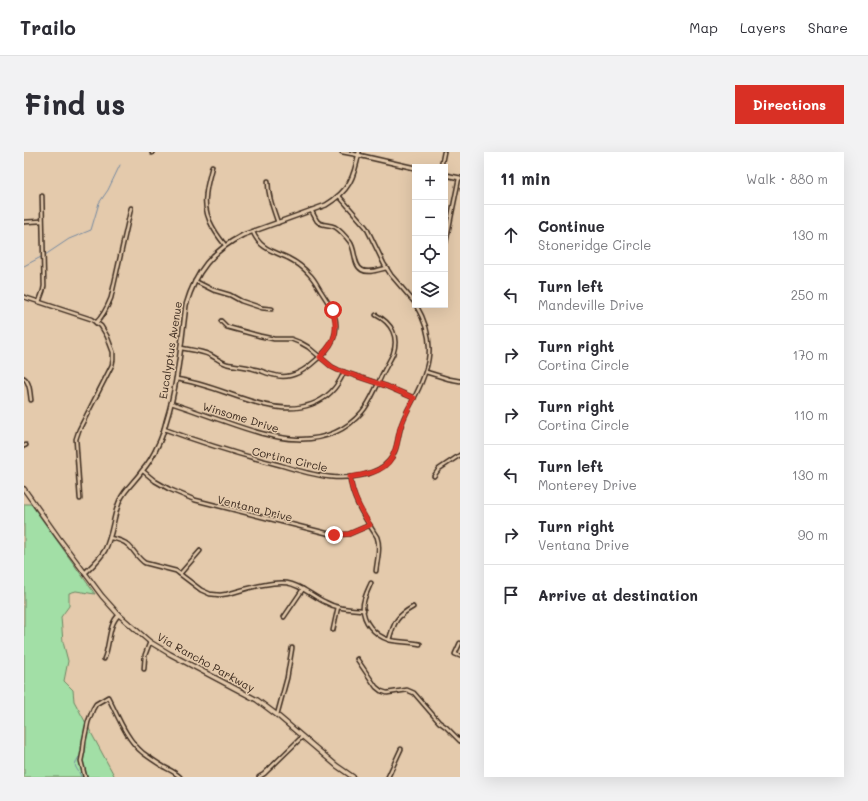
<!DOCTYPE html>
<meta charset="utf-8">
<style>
body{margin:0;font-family:Mali,sans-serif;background:#f2f2f3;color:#2b2b33}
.controls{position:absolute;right:12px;top:12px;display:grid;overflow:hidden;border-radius:0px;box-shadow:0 4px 16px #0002}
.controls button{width:36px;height:36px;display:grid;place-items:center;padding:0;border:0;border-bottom:1px solid #e1e1e2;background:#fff;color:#2b2b33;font:20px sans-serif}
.stop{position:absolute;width:12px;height:12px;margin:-9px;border:3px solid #d93025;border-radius:50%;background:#fff}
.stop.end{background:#d93025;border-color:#fff;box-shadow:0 1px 4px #0008}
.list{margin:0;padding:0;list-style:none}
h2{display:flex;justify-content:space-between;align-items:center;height:52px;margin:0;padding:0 16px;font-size:17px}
h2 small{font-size:13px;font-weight:400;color:#7c7c81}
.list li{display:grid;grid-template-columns:26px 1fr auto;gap:12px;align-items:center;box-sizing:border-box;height:60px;padding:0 16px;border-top:1px solid #e1e1e2}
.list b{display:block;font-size:15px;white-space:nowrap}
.list p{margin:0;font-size:13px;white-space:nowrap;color:#7c7c81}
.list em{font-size:13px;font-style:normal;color:#7c7c81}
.icon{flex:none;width:22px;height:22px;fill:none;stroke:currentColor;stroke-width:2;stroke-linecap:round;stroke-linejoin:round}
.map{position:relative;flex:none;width:436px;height:625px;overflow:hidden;border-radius:0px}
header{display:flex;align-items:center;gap:24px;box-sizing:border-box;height:56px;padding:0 20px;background:#fff;border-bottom:1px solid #e1e1e2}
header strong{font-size:19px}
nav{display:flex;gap:22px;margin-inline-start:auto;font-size:14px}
.intro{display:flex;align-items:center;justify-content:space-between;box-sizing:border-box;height:96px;padding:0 24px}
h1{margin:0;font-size:28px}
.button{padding:10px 18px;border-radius:0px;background:#d93025;color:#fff;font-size:14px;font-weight:700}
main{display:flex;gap:24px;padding:0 24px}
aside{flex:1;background:#fff;border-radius:0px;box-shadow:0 4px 16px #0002}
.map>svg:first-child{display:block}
</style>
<header>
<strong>Trailo</strong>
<nav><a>Map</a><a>Layers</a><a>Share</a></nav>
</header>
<div class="intro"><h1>Find us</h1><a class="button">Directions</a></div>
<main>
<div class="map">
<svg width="436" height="625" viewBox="0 0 436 625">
<rect width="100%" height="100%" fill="#e4caac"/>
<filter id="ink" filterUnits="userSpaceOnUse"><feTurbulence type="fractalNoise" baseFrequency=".025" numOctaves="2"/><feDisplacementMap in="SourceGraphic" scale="8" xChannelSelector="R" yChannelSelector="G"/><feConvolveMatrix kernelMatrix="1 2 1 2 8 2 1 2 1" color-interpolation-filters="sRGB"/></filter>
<g filter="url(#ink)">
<path fill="#a2dfa6" stroke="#6e8462" d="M0,352H7L71,442L52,439L45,441V454L37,465L39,490L44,509L40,529L49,538L50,549L91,625H0Z"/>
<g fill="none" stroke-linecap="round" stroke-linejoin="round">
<g stroke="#7589a0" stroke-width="1">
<path d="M21,103L45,87L67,78L75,51L84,38L96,13"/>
<path d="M0,114L17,105"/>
<path d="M55,605C47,616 54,615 57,625"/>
</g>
<defs>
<g id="minor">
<path d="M128,0V1"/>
<path d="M318,0L334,3"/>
<path d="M188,14C186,23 183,32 182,42C179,62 189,78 201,93"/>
<path d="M417,15L420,0"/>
<path d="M244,29C244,44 249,56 254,71"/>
<path d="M315,44L342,75L347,85L360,112L367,123L391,151"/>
<path d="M287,58C289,61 291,66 293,69C297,74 305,72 311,75C316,78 322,85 326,90C332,98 329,113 338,118C345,122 356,117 363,116"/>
<path d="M0,70L18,69"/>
<path d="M422,90L435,26"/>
<path d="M171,129L189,138L206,143L217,149L238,156L248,157"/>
<path d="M0,145L67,167L77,174L83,184L89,200V208L88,213L84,221L55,278L52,287L56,347"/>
<path d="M15,150L19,139L20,134L18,44"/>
<path d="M197,169L203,175L236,184L250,187H267L277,191L284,195L308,215L314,218L362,234L390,246"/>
<path d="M72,171C79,164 83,156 87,146L107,56"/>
<path d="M157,196C167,198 177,199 186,203C192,206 197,210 203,212C211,214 221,214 230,217C237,218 243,222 250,223C265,228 280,219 291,209C298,203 305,197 309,188C317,169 308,156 298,141C294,135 291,128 286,123C280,116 272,110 264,106C249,99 236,97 229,80"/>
<path d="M402,220L425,227L436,229"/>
<path d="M0,226C6,230 6,241 7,248"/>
<path d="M152,227C183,231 211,246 241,253C274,261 306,254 320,220"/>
<path d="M147,251C166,257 184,264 202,270C247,286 301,303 338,260C345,252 349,242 354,232C358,221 364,212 369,202C375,185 368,171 352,163"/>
<path d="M140,277C178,291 216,303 256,313C272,318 289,323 306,325C324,327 353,324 365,309C373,300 373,289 376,278C378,268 383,259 388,250C407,215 413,189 392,153"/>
<path d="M0,294L2,293"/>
<path d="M119,319L131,329L145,337L171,348L310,383L325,382L346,373"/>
<path d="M410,324L415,317L436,303"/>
<path d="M326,325C328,347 341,366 353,385C357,396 353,408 352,419"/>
<path d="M86,386C92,387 99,388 104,393C110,398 114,407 121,411L152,419L177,438L186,442L196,443L203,442C219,438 246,429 263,431C277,433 288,444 301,450C313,457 326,457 340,458"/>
<path d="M156,422L176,399"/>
<path d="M347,431C344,438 339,447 339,455C339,470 350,483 365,488C373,490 386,490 396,492"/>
<path d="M260,465L279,437"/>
<path d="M309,478L314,455"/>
<path d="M365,488C370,470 373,464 389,455"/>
<path d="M436,491L431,502L436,504"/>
<path d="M80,507C86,494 84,472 95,463"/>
<path d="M333,507L352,535L357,539L363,541L383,538L390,541L415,570L422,575L436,589"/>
<path d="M120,517L121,503L126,490"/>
<path d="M253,563L263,526L268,496"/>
<path d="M61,625L57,609L59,599L60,589L64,570L69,557L72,552L84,545C94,564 102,587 119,601C126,606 133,611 140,615C146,618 151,620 156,625"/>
<path d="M235,625L240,622L278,585"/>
<path d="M364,625L377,597"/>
</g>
<g id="tertiary">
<path d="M334,3L391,16"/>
<path d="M421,23L436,26"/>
<path d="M61,421C68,414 76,407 81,398C89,382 89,364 96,348C101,337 111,329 118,319C125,311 130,302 134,293C138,286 140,278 142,270C154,232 157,192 162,153C172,119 188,99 219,83L302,53C325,39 330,26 335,0"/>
</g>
<path id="primary" d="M0,337L34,385L78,444L95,463L126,490L146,502L233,548L253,563L313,614L329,625"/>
</defs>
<use href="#minor" stroke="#3b2a1e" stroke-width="5.5"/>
<use href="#tertiary" stroke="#3b2a1e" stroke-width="6"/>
<use href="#primary" stroke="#3b2a1e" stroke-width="6"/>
<use href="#minor" stroke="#e4caac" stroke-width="2.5"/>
<use href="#tertiary" stroke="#e4caac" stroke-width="3"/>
<use href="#primary" stroke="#e4caac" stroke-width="3.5"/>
</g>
</g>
<g fill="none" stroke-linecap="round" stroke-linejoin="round" filter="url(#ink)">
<path stroke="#d93025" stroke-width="5" d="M309,158C314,180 312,189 296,205L308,215L314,218L362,234L390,246C385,256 379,266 376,277C374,284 374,291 371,298C365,319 345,322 326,325C328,343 336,357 346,373L325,382L310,383"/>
</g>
<g text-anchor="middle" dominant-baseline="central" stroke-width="3" stroke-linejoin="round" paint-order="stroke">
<g font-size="11" fill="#3b2a1e" stroke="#e4caac">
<text transform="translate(146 198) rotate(-81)">Eucalyptus Avenue</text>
<text transform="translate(217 265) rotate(17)">Winsome Drive</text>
<text transform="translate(266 307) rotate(13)">Cortina Circle</text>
<text transform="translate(231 356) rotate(14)">Ventana Drive</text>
<text transform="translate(182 510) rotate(29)">Via Rancho Parkway</text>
</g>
</g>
</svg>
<div class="controls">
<button>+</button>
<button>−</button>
<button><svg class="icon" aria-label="locate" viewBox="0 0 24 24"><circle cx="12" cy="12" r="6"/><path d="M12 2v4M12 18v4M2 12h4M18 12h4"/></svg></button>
<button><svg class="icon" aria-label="layers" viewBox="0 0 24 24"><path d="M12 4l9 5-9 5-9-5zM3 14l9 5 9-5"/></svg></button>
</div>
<div class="stop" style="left:309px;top:158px"></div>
<div class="stop end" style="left:310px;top:383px"></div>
</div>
<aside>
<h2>11 min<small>Walk · 880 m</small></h2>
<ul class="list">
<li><svg class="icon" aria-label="ahead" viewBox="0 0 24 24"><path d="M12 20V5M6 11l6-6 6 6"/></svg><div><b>Continue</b><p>Stoneridge Circle</p></div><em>130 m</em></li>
<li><svg class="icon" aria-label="left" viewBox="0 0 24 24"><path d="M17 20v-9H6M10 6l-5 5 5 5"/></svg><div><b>Turn left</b><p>Mandeville Drive</p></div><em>250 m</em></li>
<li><svg class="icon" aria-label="right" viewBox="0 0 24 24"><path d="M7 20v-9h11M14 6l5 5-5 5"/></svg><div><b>Turn right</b><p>Cortina Circle</p></div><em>170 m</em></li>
<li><svg class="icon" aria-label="right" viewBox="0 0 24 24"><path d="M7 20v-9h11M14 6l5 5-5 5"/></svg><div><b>Turn right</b><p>Cortina Circle</p></div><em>110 m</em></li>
<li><svg class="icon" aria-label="left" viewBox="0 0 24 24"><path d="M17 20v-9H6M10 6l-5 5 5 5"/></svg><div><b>Turn left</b><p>Monterey Drive</p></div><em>130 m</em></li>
<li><svg class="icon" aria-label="right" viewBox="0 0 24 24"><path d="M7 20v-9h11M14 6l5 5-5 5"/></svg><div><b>Turn right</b><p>Ventana Drive</p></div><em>90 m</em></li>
<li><svg class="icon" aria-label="arrive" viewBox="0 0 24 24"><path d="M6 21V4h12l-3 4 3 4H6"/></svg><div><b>Arrive at destination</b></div></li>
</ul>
</aside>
</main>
